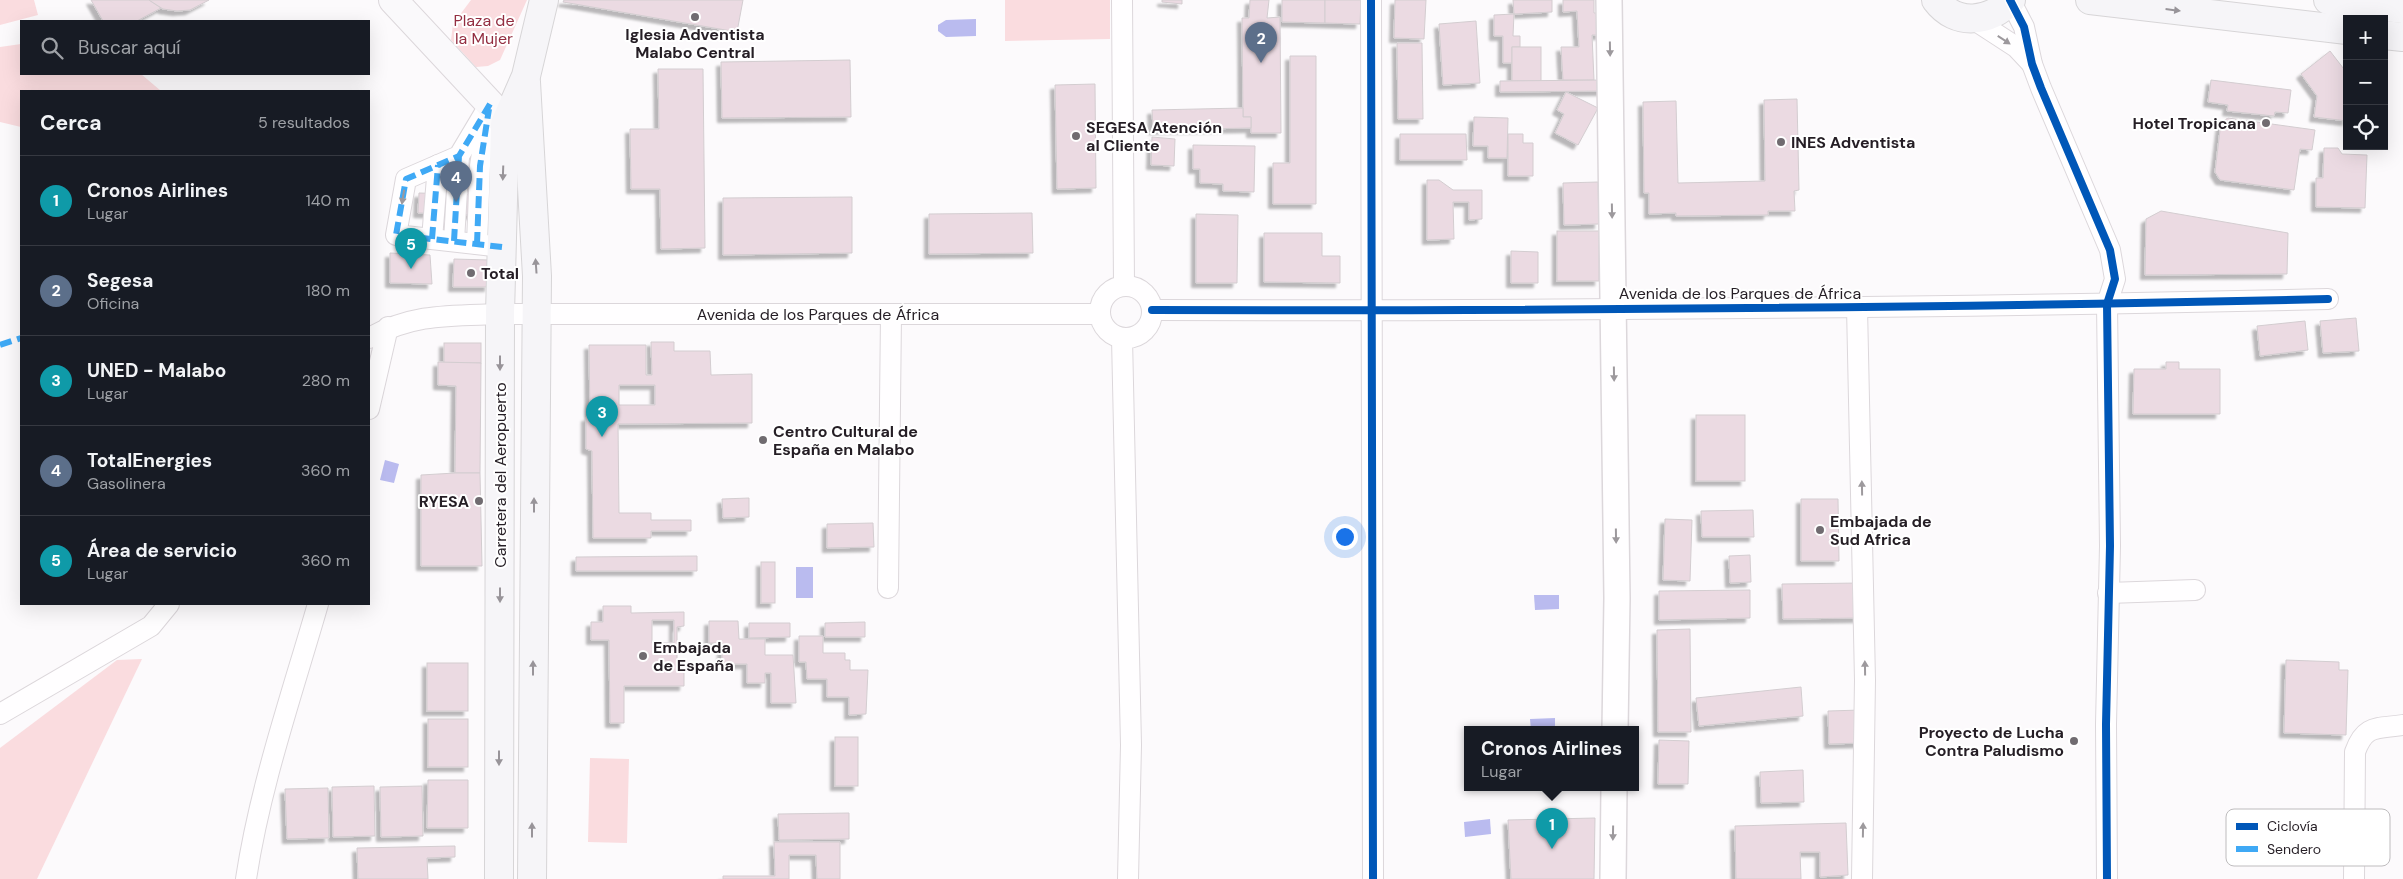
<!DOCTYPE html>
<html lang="es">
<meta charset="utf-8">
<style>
body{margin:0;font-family:"DM Sans",sans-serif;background:#20242c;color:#f1f3f6}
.controls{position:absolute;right:15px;top:15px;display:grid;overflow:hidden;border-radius:0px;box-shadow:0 5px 20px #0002}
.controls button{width:45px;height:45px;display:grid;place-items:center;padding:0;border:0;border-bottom:1px solid #363941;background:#171b24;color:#f1f3f6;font:25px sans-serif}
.you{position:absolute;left:1344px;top:536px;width:18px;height:18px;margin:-12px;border:4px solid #fff;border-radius:50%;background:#1a73e8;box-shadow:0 0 0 8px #1a73e833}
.badge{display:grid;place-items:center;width:32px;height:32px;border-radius:50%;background:#b45309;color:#fff;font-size:16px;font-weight:700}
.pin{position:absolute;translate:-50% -41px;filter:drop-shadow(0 1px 2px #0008)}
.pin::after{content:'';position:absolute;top:26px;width:18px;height:15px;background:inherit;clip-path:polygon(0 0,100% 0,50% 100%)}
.popup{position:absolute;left:1464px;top:726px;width:175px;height:65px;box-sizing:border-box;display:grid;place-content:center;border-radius:0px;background:#171b24;filter:drop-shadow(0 1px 4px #0005);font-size:16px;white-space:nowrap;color:#9ea1a6}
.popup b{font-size:19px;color:#f1f3f6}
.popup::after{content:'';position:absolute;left:50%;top:100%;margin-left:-10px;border:10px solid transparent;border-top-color:#171b24}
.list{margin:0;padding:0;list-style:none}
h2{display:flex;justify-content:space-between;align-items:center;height:65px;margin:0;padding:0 20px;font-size:21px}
h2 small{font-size:16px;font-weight:400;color:#9ea1a6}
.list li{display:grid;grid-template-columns:32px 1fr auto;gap:15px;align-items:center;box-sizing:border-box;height:90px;padding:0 20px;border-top:1px solid #363941}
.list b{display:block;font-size:19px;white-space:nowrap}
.list p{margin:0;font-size:16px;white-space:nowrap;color:#9ea1a6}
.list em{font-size:16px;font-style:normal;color:#9ea1a6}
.icon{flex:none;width:28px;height:28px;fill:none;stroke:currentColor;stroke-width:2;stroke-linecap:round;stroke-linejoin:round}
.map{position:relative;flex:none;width:2403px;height:879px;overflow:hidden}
.search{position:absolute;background:#171b24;box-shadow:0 5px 20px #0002;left:20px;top:20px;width:350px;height:55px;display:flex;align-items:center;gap:12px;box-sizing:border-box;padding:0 18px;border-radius:0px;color:#9ea1a6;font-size:19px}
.panel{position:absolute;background:#171b24;box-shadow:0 5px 20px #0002;left:20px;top:90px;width:350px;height:515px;border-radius:0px}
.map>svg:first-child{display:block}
</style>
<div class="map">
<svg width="2403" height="879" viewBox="0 0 2403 879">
<defs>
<filter id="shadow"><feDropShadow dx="-4.5" dy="4.5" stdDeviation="1" flood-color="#0004"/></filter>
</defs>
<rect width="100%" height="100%" fill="#fcfafc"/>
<g fill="#fadcdf">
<path d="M0,0H34L38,15L0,25Z"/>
<path d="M471,0H527L500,60L488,66L476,67L451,40L453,24Z"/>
<path d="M1005,0H1110V39L1005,41Z"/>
<path d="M21,44V74H141L161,91H21V127L0,122V47Z"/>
<path d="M142,659L37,879H0V748L117,660Z"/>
<path d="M590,758L629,759L627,843L588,842Z"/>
</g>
<g fill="#babbef">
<path d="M976,19V36L946,37L938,31V25L946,20Z"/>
<path d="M385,460L399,464L394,483L380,480Z"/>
<rect x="796" y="567" width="17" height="31"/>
<path d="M1534,595H1559V609L1535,610Z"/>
<path d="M1555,718V730H1531L1530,719Z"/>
<path d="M1490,819L1491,834L1465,837L1464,822Z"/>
</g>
<g fill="#ebdae2" stroke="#d3cdd0" fill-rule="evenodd" filter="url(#shadow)">
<path d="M91,0H149L161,8L137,21H103Z"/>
<path d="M149,0H209L190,10L177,11L163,9Z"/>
<path d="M564,0H743L737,32L563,2Z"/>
<path d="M1162,0H1182V4L1162,2Z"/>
<path d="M1250,0H1269L1267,18L1280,17L1281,133H1251V117H1243L1242,18H1249Z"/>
<path d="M1282,0H1325V23L1282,22Z"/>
<path d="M1325,0H1361L1360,24L1325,23Z"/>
<path d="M1395,0H1426L1424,39L1394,38Z"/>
<path d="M1513,0H1552V12L1514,14Z"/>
<path d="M1563,0H1594V13H1600L1601,35H1592L1594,80H1563L1561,47H1579L1577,11L1563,12Z"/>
<path d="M1514,14L1513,36H1520V47H1512V63H1503V36H1494V15Z"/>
<path d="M1476,21L1480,83L1443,85L1439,24Z"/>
<path d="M1397,43H1422L1423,119H1398Z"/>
<rect x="1512" y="47" width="29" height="34"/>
<path d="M2330,51L2347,73V121L2314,117L2317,96L2301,74Z"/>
<path d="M1290,56H1316V204H1273V163H1290Z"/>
<path d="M850,60L851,117L722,118L721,62Z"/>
<path d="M658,69H703L705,248L661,249L660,189H631L630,129H659Z"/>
<path d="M1605,80V91L1500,92V81Z"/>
<path d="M2211,80L2291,90L2288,113L2275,112L2274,116L2227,111L2228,105L2208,102Z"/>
<path d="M1095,84L1096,188L1057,189L1055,85Z"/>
<path d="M1566,92L1598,108L1578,145L1555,133L1564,114L1557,110Z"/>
<path d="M1797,99L1799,190L1794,191L1795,211H1768V215L1676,216V213L1649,214V193H1644L1643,102L1676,101L1678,183L1765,181L1764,100Z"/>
<path d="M1243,108V117H1251V128L1153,130L1152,110Z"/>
<path d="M1474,117L1508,118L1507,158H1488V146H1473Z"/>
<path d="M2228,118L2315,130L2312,150L2300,149L2294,190L2220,180L2215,172L2221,122Z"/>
<path d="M1400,134H1466L1467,160H1400Z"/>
<path d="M1508,134H1523V143H1533V176H1508Z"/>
<path d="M1152,137L1175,139L1174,166L1151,165Z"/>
<path d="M1193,145L1255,146L1254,192L1223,191V184L1200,183V169H1193Z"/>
<path d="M2324,148H2338L2342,154L2367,155L2365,208L2316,207V178H2323Z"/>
<path d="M1427,180H1439L1453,190H1482V219L1469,220V202H1453L1454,239L1427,240Z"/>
<path d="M1598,182L1599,224L1564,225L1563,183Z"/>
<path d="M419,193L481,195L480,215L418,213Z"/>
<path d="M852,197V253L723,255V198Z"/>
<path d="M2161,211L2288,233L2287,274L2145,275L2146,219Z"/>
<path d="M1032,213L1033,253L929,254V214Z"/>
<path d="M1196,214L1238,215L1237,283H1196Z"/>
<rect x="1557" y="231" width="42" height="50"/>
<path d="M1264,233H1322V256H1340V283L1264,282Z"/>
<path d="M1511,251L1538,252V283H1511Z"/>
<path d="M390,253L430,255L432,284L390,283Z"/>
<path d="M454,259L489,260V287H453Z"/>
<path d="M2356,318L2359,351L2323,353L2320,321Z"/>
<path d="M2305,321L2308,350L2260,356L2257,326Z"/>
<path d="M651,342H674V351H710L711,375L752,374V423L618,424L619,513H651V520H691V531H651V538H593L592,451L586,449V417H590L589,345H646V375H652ZM619,385H655V405H619Z"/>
<rect x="444" y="343" width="37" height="20"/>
<path d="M438,362L481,363L480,473H455L456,386L438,385Z"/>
<path d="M2166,362H2179V369H2220V414H2133L2134,369H2166Z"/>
<rect x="1696" y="415" width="49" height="66"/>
<path d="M455,473H480L482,566H421V475Z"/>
<path d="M749,498V517L723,518L722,499Z"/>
<path d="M1801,499H1838L1839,561H1801Z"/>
<path d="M1753,510L1754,537H1702L1701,511Z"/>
<path d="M1665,519L1692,520L1690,581L1663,580Z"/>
<path d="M873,523L874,547L827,548V524Z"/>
<path d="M1750,555L1751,582L1730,583L1729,556Z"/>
<path d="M697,556V571H576V557Z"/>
<rect x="761" y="562" width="14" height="41"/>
<path d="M1859,583L1860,618L1783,619L1782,584Z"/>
<path d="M1750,590V618L1659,620V591Z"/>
<path d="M603,606H631V613L684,612V626L677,627V670H684V686H624V723H610L609,640H591V622H603ZM652,620H674V643H652Z"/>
<path d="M709,621H738L739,639H765V655H793L796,703H771V673H765V683H747V664H722V643H709Z"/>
<path d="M865,622V637H825V623Z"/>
<path d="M749,623H790V637L749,638Z"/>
<path d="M1690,629L1691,732H1658L1657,630Z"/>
<path d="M799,636H823V653H845V660H850V670H868L866,714L849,715V697H827V679H807L806,662H799Z"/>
<path d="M2286,660L2339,662V670H2348L2346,735L2284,733Z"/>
<rect x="427" y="663" width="41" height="48"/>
<path d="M1801,687L1803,716L1699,726L1696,698Z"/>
<path d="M1861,710L1862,743L1829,744L1828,711Z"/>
<rect x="428" y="719" width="40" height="48"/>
<rect x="835" y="737" width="23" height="49"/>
<path d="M1659,740L1689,741L1688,784H1658Z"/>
<path d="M1803,770L1804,802L1761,803L1760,772Z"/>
<path d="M428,780H468V828H427Z"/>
<path d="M374,786L375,836L333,837L332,787Z"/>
<path d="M422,786L423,836L381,837L380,787Z"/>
<path d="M328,788L329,838L287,839L285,789Z"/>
<path d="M849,813V839L779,840L778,814Z"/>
<path d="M1595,818L1594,879H1511L1508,820Z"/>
<path d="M1846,823L1848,875L1820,877V852H1800L1801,879H1736L1735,826Z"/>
<path d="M774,842H840V879H817L816,855H789V879H723V876H775Z"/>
<path d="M455,846V857L427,858L428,879H358L357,848Z"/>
</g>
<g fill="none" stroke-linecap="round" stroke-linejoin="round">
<defs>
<g id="minor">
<path d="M1122,0L1124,285"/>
<path d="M1371,0L1373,879"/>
<path d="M2010,0L2024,27L2032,64L2041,88L2110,250L2115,279L2107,304L2110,546L2106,724L2107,879"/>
<path d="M1973,19L2016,47L2032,64"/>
<path d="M490,104L459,156L406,179L396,235L502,247"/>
<path d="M432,239L438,165"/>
<path d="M454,241L459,156"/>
<path d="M477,244L480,166L488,114"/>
<circle cx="1126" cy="312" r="26"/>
<path d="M1857,307L1865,680L1862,879"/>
<path d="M1152,310C1544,311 1936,308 2328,299"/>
<path d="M369,338C414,313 451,316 500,314H1100"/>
<path d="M1122,338L1131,745L1128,879"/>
<path d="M369,409L388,327"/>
<path d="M888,588L891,314"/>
<path d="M2108,593L2195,590"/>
<path d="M0,714L151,626L169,604"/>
<path d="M246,879C260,786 292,694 318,604"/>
<path d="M2354,879L2355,752C2365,724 2377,729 2403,725"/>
</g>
<g id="tertiary">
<path d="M1609,0L1617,598L1615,730"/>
<path d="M1613,879L1614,788"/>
</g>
<path id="secondary" d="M393,0L490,104L505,124L524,135"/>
<g id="primary">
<path d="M1936,0C1956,27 1990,22 2011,0"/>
<path d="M2090,0L2347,30"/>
<path d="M2328,0L2403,9"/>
<path d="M2384,35L2403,37"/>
<path d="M526,82L537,276L532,879"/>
<path d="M499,879L500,314L505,124L526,76L544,0"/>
</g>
</defs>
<use href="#minor" stroke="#dcd7db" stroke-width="22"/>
<use href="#tertiary" stroke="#dcd7db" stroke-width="28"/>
<use href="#secondary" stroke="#dcd7db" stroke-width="30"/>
<use href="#primary" stroke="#d7d5d7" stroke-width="30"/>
<use href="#minor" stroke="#fffeff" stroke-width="20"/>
<use href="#tertiary" stroke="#fffeff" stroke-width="25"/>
<use href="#secondary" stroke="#faf9fb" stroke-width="28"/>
<use href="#primary" stroke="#f6f5f8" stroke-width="28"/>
<g stroke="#3fa9f5" stroke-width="6" stroke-dasharray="12 6" stroke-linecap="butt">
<path d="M490,104L459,156L406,179L396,235L502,247"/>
<path d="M432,239L438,165"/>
<path d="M454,241L459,156"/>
<path d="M477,244L480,166L489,109"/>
<path d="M0,345L21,338"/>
</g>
<defs>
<g id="cycleway">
<path d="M1371,0L1373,879"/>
<path d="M2010,0L2024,27L2032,64L2041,88L2110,250L2115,279L2107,304L2110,546L2106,724L2107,879"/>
<path d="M1152,310C1544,311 1936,308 2328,299"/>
</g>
</defs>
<use href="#cycleway" stroke="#fff" stroke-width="11"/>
<use href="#cycleway" stroke="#0057b8" stroke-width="8"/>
</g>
<defs><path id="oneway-solid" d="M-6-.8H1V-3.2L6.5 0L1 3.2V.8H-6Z" transform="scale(1.25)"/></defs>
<g fill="#989499">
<use href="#oneway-solid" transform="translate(2173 10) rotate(7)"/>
<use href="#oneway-solid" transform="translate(503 173) rotate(92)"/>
<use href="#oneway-solid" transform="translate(536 266) rotate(-94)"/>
<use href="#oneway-solid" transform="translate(500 363) rotate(90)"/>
<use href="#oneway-solid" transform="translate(534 505) rotate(-90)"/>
<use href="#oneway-solid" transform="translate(500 595) rotate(90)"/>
<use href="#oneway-solid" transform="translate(533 668) rotate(-90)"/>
<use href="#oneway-solid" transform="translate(499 758) rotate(90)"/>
<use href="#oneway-solid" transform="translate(532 830) rotate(-90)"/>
</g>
<g fill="#9d999d">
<use href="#oneway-solid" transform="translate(2004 40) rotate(33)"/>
<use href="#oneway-solid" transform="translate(1610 49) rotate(89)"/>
<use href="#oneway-solid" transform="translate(403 197) rotate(99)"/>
<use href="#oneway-solid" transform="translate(1612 211) rotate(89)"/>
<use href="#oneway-solid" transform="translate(1614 374) rotate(89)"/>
<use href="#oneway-solid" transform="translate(1862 488) rotate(-91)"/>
<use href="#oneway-solid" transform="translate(1616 536) rotate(89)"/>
<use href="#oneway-solid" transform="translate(1865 668) rotate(-91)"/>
<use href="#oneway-solid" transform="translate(1863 830) rotate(-89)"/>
<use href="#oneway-solid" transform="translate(1613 833) rotate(91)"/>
</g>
<g fill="#706b70" stroke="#fff" stroke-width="2">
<circle cx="695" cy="17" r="5"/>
<circle cx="2266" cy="123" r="5"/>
<circle cx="1076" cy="136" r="5"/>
<circle cx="1781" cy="142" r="5"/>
<circle cx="471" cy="273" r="5"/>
<circle cx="763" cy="440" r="5"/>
<circle cx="479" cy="501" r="5"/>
<circle cx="1820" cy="530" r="5"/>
<circle cx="643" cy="656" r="5"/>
<circle cx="2074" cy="741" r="5"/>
</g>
<g text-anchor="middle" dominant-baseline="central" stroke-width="4" stroke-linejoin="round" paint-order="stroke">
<g font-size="16" fill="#932e41" stroke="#fff">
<text x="484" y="20">Plaza de<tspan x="484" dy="18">la Mujer</tspan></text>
</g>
<g font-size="16" font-weight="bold" fill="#251e25" stroke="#fff" text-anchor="start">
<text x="695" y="34" text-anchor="middle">Iglesia Adventista<tspan x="695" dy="18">Malabo Central</tspan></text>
<text x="2256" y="123" text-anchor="end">Hotel Tropicana</text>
<text x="1086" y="127">SEGESA Atención<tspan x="1086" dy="18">al Cliente</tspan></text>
<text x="1791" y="142">INES Adventista</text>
<text x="481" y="273">Total</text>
<text x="773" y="431">Centro Cultural de<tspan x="773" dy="18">España en Malabo</tspan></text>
<text x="469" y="501" text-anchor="end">RYESA</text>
<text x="1830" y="521">Embajada de<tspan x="1830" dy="18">Sud Africa</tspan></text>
<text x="653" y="647">Embajada<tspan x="653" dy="18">de España</tspan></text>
<text x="2064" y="732" text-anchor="end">Proyecto de Lucha<tspan x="2064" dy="18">Contra Paludismo</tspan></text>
</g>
<g font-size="16" fill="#251e25" stroke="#fff">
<text x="1740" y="293">Avenida de los Parques de África</text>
<text x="818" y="314">Avenida de los Parques de África</text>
<text transform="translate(500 475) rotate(-90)">Carretera del Aeropuerto</text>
</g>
</g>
<rect x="2226" y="809" width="164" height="57" rx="8" fill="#fff" stroke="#bebcbe" stroke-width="1"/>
<rect x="2236" y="823" width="22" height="7" fill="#0057b8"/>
<rect x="2236" y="846" width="22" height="6" fill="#3fa9f5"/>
<g font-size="14" fill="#251e25">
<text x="2267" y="831">Ciclovía</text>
<text x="2267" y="854">Sendero</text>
</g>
</svg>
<div class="controls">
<button>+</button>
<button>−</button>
<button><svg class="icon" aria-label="locate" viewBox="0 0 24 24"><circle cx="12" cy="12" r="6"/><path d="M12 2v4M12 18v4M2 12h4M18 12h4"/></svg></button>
</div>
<div class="you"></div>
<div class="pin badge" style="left:1552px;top:849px;background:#0f9aa8">1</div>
<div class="popup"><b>Cronos Airlines</b>Lugar</div>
<div class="pin badge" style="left:1261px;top:63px;background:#5c6f8a">2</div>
<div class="pin badge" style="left:602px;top:437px;background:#0f9aa8">3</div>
<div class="pin badge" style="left:456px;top:202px;background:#5c6f8a">4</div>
<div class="pin badge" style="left:411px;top:269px;background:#0f9aa8">5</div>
<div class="search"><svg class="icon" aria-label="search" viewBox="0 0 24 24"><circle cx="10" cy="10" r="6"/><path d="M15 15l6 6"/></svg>Buscar aquí</div>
<section class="panel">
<h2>Cerca<small>5 resultados</small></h2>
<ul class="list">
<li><span class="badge" style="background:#0f9aa8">1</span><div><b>Cronos Airlines</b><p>Lugar</p></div><em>140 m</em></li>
<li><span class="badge" style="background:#5c6f8a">2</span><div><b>Segesa</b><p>Oficina</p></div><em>180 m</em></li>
<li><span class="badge" style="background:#0f9aa8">3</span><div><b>UNED - Malabo</b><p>Lugar</p></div><em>280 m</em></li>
<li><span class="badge" style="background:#5c6f8a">4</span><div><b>TotalEnergies</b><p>Gasolinera</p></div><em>360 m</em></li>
<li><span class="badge" style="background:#0f9aa8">5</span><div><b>Área de servicio</b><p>Lugar</p></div><em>360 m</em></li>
</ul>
</section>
</div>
